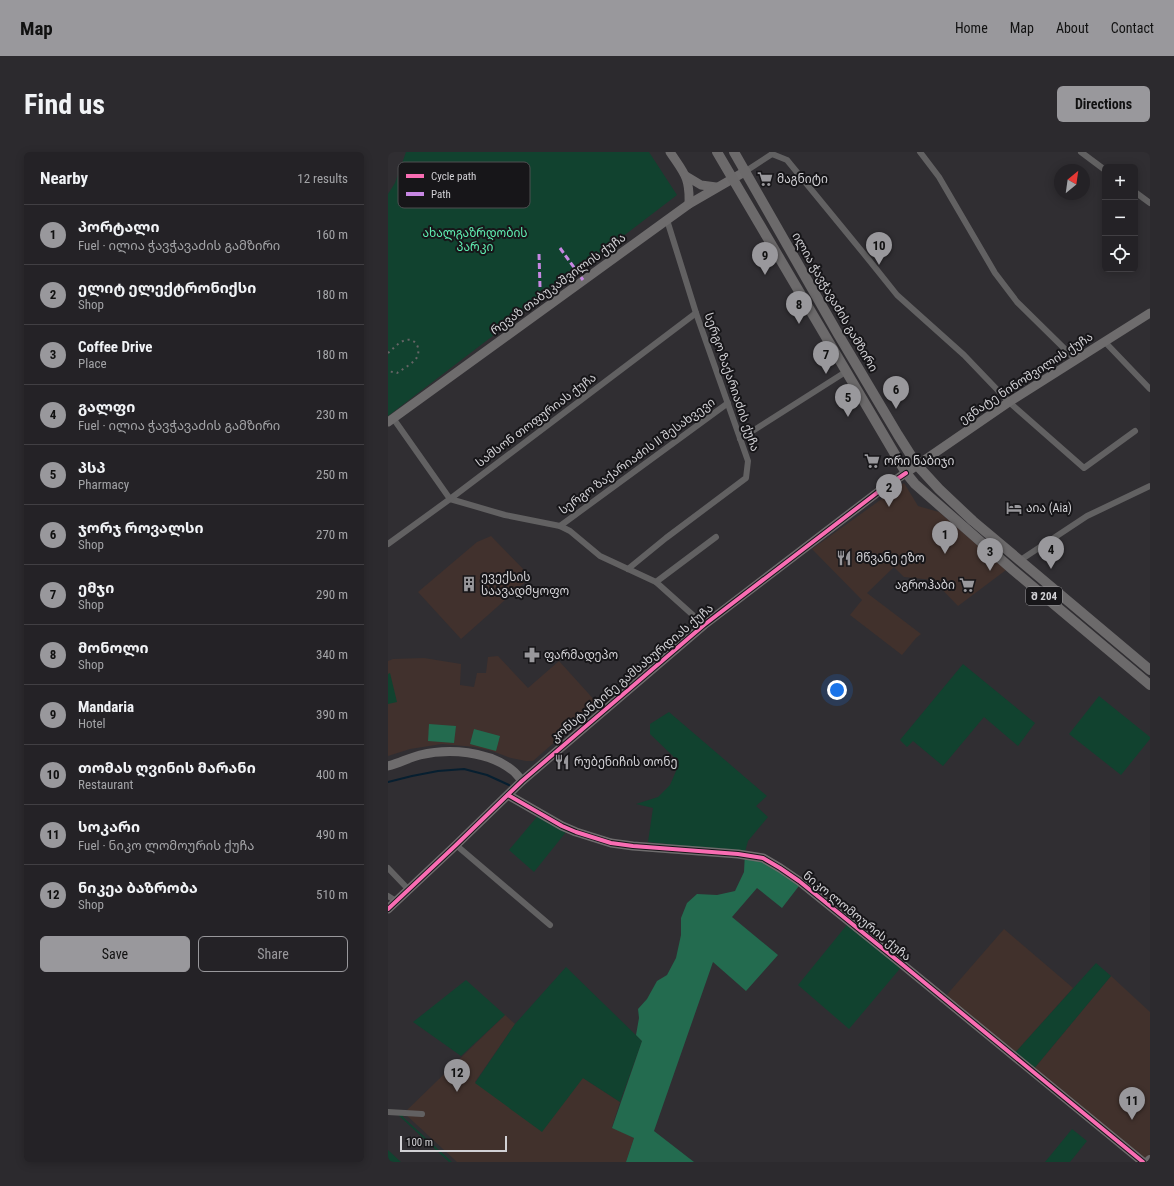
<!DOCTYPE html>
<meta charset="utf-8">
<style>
body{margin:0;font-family:"Roboto Condensed","Noto Sans Georgian",sans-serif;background:#2c2a2e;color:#f1f3f6}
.controls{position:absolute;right:12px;top:12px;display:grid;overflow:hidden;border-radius:6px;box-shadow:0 2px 10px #0003}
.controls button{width:36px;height:36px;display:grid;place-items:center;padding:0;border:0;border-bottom:1px solid #413f43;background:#242226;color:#f1f3f6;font:20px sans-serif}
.compass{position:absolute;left:666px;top:12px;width:36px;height:36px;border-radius:50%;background:#242226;box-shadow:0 2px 10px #0003;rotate:29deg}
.scale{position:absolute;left:12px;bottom:10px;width:107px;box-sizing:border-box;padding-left:4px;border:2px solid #d2d1d5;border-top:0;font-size:11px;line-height:14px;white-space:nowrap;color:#d2d1d5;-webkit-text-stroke:3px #171619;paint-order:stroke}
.you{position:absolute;left:449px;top:538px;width:14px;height:14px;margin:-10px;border:3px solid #fff;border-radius:50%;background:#1a73e8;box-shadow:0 0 0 6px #1a73e833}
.badge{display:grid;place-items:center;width:26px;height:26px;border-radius:50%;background:#99989c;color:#111;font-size:13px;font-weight:700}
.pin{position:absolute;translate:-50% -33px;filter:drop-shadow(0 1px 2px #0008)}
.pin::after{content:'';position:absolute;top:21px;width:14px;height:12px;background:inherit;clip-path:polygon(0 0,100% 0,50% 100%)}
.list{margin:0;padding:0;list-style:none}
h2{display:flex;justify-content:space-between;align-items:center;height:52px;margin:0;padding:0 16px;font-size:17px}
h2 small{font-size:13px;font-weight:400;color:#a3a4a7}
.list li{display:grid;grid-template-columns:26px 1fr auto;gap:12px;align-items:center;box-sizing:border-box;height:60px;padding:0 16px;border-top:1px solid #413f43}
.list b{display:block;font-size:15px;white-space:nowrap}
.list p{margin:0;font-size:13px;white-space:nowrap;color:#a3a4a7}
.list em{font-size:13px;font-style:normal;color:#a3a4a7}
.actions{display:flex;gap:8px;padding:12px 16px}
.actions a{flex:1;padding:9px 0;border:1px solid #99989c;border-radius:6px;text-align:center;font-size:14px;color:#99989c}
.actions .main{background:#99989c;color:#111}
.icon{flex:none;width:22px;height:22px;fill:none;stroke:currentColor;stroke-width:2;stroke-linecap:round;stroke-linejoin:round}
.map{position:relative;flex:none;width:762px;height:1010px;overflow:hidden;border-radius:6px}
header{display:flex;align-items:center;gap:24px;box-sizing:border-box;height:56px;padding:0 20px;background:#99989c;color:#111}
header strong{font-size:19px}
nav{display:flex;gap:22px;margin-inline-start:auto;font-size:14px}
.intro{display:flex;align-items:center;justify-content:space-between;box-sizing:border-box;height:96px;padding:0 24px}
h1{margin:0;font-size:28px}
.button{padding:10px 18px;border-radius:6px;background:#99989c;color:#111;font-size:14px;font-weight:700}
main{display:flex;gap:24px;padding:0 24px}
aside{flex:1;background:#242226;border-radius:6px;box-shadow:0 2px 10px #0003}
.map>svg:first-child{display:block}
</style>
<header>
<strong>Map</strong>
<nav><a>Home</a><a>Map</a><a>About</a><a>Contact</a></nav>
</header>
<div class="intro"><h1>Find us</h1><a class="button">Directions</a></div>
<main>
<aside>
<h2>Nearby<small>12 results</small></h2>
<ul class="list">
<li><span class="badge">1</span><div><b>პორტალი</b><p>Fuel · ილია ჭავჭავაძის გამზირი</p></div><em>160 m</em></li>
<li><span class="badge">2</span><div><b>ელიტ ელექტრონიქსი</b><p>Shop</p></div><em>180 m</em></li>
<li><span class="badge">3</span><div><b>Coffee Drive</b><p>Place</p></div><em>180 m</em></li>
<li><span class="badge">4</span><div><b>გალფი</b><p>Fuel · ილია ჭავჭავაძის გამზირი</p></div><em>230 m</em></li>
<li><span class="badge">5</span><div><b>პსპ</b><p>Pharmacy</p></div><em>250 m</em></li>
<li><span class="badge">6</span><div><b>ჯორჯ როვალსი</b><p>Shop</p></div><em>270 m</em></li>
<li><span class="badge">7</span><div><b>ემჯი</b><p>Shop</p></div><em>290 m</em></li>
<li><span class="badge">8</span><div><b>მონოლი</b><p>Shop</p></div><em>340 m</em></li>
<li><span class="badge">9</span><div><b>Mandaria</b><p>Hotel</p></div><em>390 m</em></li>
<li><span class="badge">10</span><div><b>თომას ღვინის მარანი</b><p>Restaurant</p></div><em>400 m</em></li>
<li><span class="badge">11</span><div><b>სოკარი</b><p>Fuel · ნიკო ლომოურის ქუჩა</p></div><em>490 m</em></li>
<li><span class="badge">12</span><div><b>ნიკეა ბაზრობა</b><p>Shop</p></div><em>510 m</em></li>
</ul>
<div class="actions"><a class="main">Save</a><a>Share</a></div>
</aside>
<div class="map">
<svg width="762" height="1010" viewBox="0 0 762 1010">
<rect width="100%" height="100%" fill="#302e32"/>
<g fill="#41312c">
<path d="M516,331L530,354L551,360L618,418L570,454L545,428L516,425L506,415L479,441L533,482L528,486L514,503L462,463L474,448L424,397Z"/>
<path d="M616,777L685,836L625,903L556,846Z"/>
<path d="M723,824L762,860V1008L760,1010L644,919Z"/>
<path d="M117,863L127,872L87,930L195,926L232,950L224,975L246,986L238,1010H69L16,961Z"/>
</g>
<g fill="#41312d">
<path d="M103,384L143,425L73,487L30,440L89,390Z"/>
<path d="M110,504L140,536L171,509L210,552L145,609H138L123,606L104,599L87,595L54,592L22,597L0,604V509L5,507L36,506L73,512L72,533L86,535L89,521H98L100,505Z"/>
</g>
<g fill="#11422f">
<path d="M18,0H261L289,43L0,264V42L7,31Z"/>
<path d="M575,512L647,571L630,594L596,565L555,614L525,589L519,595L512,588Z"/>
<path d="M2,521L9,550L0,552V522Z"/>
<path d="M711,544L762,585V587L733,623L681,582Z"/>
<path d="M281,560L379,644L368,654L380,665L360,689L357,700L260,690L265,656L248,652L270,645L282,633L288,619L285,604L262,582V572Z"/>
<path d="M153,660L182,675L146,720L121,698Z"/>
<path d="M462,769L515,813L461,877L410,833Z"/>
<path d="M708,811L723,824L644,919L625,903Z"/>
<path d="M178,815L254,889L232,950L195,926L154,980L87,931L127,872Z"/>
<path d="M78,828L117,863L73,904L25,870Z"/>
<path d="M8,961H16L15,965L64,1010H61Z"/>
<path d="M684,977L699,989L682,1010H657Z"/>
<path d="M0,998L13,1010H0Z"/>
</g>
<g fill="#236b4f">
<path d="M41,572L68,574L66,591L40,589Z"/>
<path d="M86,577L112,584L108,599L82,592Z"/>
<path d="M357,700L414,730L394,756L369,736L344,765L390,803L358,839L325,810L266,979L306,1010H238L246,986L224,976L254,889L248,883L251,866L250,857L259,847L269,829L279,823L288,806L293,783V766L299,751L309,742L329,743L347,739L356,720Z"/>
</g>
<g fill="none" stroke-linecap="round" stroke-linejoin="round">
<path stroke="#071f30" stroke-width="2" d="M0,630L24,624L50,619L76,617L99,623L121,633"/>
<g stroke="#626162" stroke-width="6">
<path d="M532,0L551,25L607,121L629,150L688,208"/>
<path d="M693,0L717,18"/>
<path d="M384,2L399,8L481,108L509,143L576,203L621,250L696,316L747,279"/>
<path d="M358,19L384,2"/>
<path d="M747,40L762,51"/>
<path d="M716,189L762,237"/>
<path d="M5,266L62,347L117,363L172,374L182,379L212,404L268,430L316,473"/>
<path d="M352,287L459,219"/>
<path d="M172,374L340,251"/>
<path d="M0,392L62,347L308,161"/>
<path d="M631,409L699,364L762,334"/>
<path d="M240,417L278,386L358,326L360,309L308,161L279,68"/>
<path d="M268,430L328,385"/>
<path d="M68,693L162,773"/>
<path d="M0,716L21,738"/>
<path d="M0,744L8,749"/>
<path d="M0,960L34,962"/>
</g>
<g stroke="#6e6c6d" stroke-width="9">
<path d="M282,0C296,21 302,25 301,52"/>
<path d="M298,24L313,33L328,35"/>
<path d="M0,270L301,52L358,19"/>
<path d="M0,614C11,611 21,606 32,603C61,596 100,599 124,618C128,621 131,625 134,629"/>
<path d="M120,643L174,674L188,680L223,691L245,694L350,702L375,706L392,716L411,729L515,813L755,1010"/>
<path d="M0,757L68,693L134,629L316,473L490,340L621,250L762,161"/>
</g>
<g stroke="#6c6a6b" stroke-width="10">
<path d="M329,0L518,321L527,332L625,418L762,533"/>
<path d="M346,0L450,182L510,283L529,313L551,337L585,369L762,518"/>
<path d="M760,1010L762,1008"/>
</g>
<path stroke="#666566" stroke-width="2" stroke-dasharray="2 4" stroke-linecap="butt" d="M0,201C5,197 10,191 15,189C28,183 35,199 27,208C22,213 15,217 9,221L0,219"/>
<g stroke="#c787e3" stroke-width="3" stroke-dasharray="6 3" stroke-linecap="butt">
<path d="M172,96L195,128"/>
<path d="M151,102L152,135"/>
</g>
<defs>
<g id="cycleway">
<path d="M120,643L174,674L188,680L223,691L245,694L350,702L375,706L392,716L411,729L515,813L755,1010"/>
<path d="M0,757L68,693L134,629L316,473L490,340L518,321"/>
</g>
</defs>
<use href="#cycleway" stroke="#171619" stroke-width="6"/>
<use href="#cycleway" stroke="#f96db3" stroke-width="4"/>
</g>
<defs>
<symbol id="supermarket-bare" viewBox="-9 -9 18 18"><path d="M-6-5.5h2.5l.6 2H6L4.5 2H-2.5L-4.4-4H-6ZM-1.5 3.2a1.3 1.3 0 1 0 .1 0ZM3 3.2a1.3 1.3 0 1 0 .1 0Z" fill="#99989c" stroke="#171619" stroke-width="2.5" paint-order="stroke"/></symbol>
<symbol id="hotel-bare" viewBox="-9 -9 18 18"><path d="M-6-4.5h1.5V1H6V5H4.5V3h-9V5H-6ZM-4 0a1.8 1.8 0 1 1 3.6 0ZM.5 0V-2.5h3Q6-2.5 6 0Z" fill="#99989c" stroke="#171619" stroke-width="2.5" paint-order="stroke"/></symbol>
<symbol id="restaurant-bare" viewBox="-9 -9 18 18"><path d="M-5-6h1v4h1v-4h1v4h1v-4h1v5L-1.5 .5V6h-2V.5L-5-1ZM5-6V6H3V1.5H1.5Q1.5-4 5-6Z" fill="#99989c" stroke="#171619" stroke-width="2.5" paint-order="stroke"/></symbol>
<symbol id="building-bare" viewBox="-9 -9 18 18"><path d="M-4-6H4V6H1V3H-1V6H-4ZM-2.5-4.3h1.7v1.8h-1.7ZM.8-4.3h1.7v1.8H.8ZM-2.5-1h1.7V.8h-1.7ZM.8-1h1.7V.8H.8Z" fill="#99989c" stroke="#171619" stroke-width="2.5" paint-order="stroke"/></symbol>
<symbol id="pharmacy-bare" viewBox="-9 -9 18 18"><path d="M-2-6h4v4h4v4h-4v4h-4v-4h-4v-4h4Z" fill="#99989c" stroke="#171619" stroke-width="2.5" paint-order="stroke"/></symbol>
</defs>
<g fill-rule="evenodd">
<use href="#supermarket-bare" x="366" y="16" width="22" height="22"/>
<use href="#supermarket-bare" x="473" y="298" width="22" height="22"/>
<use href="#hotel-bare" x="615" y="345" width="22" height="22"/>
<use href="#restaurant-bare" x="445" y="395" width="22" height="22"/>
<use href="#building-bare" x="70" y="421" width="22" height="22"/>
<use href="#supermarket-bare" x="568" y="422" width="22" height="22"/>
<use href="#pharmacy-bare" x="133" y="492" width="22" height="22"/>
<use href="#restaurant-bare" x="163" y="599" width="22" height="22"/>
</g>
<g text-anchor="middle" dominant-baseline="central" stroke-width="4" stroke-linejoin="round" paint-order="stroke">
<rect fill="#171619" stroke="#9a999d" stroke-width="1" x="638" y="435" width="36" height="18" rx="3"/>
<g font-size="11" font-weight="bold" fill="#d2d1d5">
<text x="656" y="444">შ 204</text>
</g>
<g font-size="12" fill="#d2d1d5" stroke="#171619" text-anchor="start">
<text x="389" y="27">მაგნიტი</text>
<text x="496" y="309">ორი ნაბიჯი</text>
<text x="638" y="356">აია (Aia)</text>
<text x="468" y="406">მწვანე ეზო</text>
<text x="93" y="425">ევექსის<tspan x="93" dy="14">საავადმყოფო</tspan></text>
<text x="567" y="433" text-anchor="end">აგროჰაბი</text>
<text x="156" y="503">ფარმადეპო</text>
<text x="186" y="610">რუბენიჩის თონე</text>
</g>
<g font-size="12" fill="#5fedb1" stroke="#171619">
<text x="87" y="81">ახალგაზრდობის<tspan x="87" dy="14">პარკი</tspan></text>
</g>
<g font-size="12" fill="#d2d1d5" stroke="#171619">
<text transform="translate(170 132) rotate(-36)">რევაზ თაბუკაშვილის ქუჩა</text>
<text transform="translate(447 150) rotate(60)">ილია ჭავჭავაძის გამზირი</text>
<text transform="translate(638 226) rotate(-33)">ეგნატე ნინოშვილის ქუჩა</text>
<text transform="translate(344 230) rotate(71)">სერგო ზაქარიაძის ქუჩა</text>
<text transform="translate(148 268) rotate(-37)">სამსონ თოფურიას ქუჩა</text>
<text transform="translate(249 304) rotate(-36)">სერგო ზაქარიაძის II შესახვევი</text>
<text transform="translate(244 521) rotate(-40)">კონსტანტინე გამსახურდიას ქუჩა</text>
<text transform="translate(469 764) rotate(39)">ნიკო ლომოურის ქუჩა</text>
</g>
</g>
<rect x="10" y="10" width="132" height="46" rx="6" fill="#171619" stroke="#4f4e51" stroke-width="1"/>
<rect x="18" y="22" width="18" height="4" fill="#f96db3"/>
<rect x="18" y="40" width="18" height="4" fill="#c787e3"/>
<g font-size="11" fill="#d2d1d5">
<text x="43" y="28">Cycle path</text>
<text x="43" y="46">Path</text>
</g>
</svg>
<div class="controls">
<button>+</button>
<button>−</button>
<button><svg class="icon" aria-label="locate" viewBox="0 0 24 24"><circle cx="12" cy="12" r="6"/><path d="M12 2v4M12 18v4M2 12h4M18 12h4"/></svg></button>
</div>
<svg class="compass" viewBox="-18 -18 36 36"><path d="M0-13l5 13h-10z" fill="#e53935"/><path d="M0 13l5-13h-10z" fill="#a3a4a7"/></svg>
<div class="scale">100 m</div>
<div class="you"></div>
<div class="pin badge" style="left:557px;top:402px">1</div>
<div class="pin badge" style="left:501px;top:355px">2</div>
<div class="pin badge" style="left:602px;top:419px">3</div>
<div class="pin badge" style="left:663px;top:417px">4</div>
<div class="pin badge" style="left:460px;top:265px">5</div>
<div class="pin badge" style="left:508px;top:257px">6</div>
<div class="pin badge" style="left:438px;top:222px">7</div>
<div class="pin badge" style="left:411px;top:172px">8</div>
<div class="pin badge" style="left:377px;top:123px">9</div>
<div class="pin badge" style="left:491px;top:113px">10</div>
<div class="pin badge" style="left:744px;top:968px">11</div>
<div class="pin badge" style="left:69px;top:940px">12</div>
</div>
</main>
